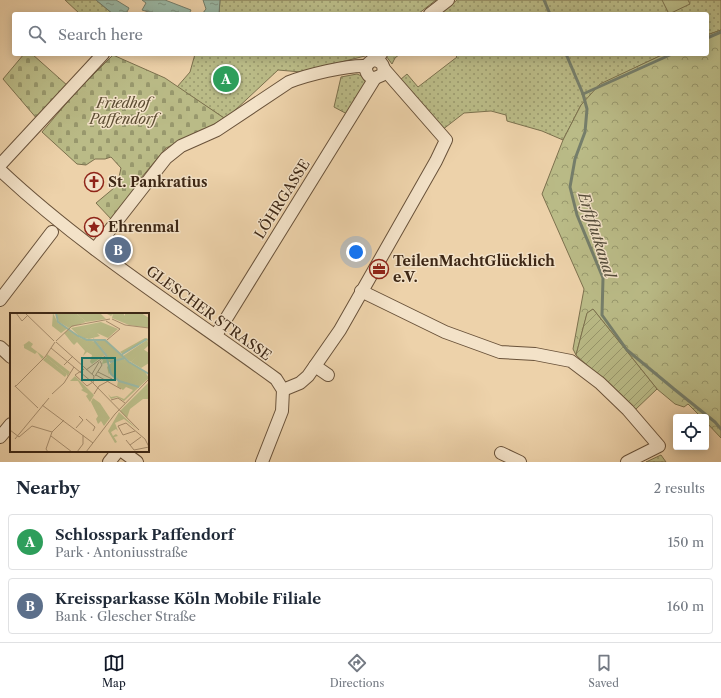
<!DOCTYPE html>
<meta charset="utf-8">
<style>
body{margin:0;font-family:"Libre Caslon Text",serif;background:#f2f2f3;color:#1f2937}
.controls{position:absolute;right:12px;bottom:12px;display:grid;overflow:hidden;border-radius:4px;box-shadow:0 2px 10px #0003}
.controls button{width:36px;height:36px;display:grid;place-items:center;padding:0;border:0;border-bottom:1px solid #e0e1e3;background:#fff;color:#1f2937;font:20px sans-serif}
.you{position:absolute;left:356px;top:252px;width:14px;height:14px;margin:-10px;border:3px solid #fff;border-radius:50%;background:#1a73e8;box-shadow:0 0 0 6px #1a73e833}
.badge{display:grid;place-items:center;width:26px;height:26px;border-radius:50%;background:#111827;color:#fff;font-size:13px;font-weight:700}
.pin{position:absolute;translate:-50% -50%;border:2px solid #fff;box-shadow:0 1px 4px #0006}
.list{margin:0;padding:0;list-style:none}
h2{display:flex;justify-content:space-between;align-items:center;height:52px;margin:0;padding:0 16px;font-size:17px}
h2 small{font-size:13px;font-weight:400;color:#747a83}
.list li{display:grid;grid-template-columns:26px 1fr auto;gap:12px;align-items:center;box-sizing:border-box;height:56px;margin:0 8px 8px;padding:0 8px;border:1px solid #e0e1e3;border-radius:4px}
.list b{display:block;font-size:15px;white-space:nowrap}
.list p{margin:0;font-size:13px;white-space:nowrap;color:#747a83}
.list em{font-size:13px;font-style:normal;color:#747a83}
.icon{flex:none;width:22px;height:22px;fill:none;stroke:currentColor;stroke-width:2;stroke-linecap:round;stroke-linejoin:round}
.map{position:relative;flex:none;width:721px;height:462px;overflow:hidden}
.search{position:absolute;background:#fff;box-shadow:0 2px 10px #0003;left:12px;right:12px;top:12px;height:44px;display:flex;align-items:center;gap:10px;box-sizing:border-box;padding:0 14px;border-radius:4px;color:#747a83;font-size:15px}
.sheet{height:180px;background:#fff}
nav{display:flex;justify-content:space-around;align-items:center;box-sizing:border-box;height:56px;border-top:1px solid #e0e1e3;background:#fff;font-size:11px;color:#747a83}
nav a{display:grid;justify-items:center;gap:2px}
nav .on{color:#111827}
.map>svg:first-child{display:block}
</style>
<div class="map">
<svg width="721" height="462" viewBox="0 0 721 462">
<defs>
<pattern id="grass-dots" width="8" height="8" patternUnits="userSpaceOnUse"><rect width="8" height="8" fill="#babb87"/><path d="M2 2h.1M6 6h.1" fill="none" stroke="#98986d" stroke-width="1.8" stroke-linecap="round"/></pattern>
<pattern id="forest-crowns" width="20" height="18" patternUnits="userSpaceOnUse"><rect width="20" height="18" fill="#babb87"/><path d="M2 6a3 3 0 1 1 6 0M12 15a3 3 0 1 1 6 0" fill="none" stroke="#98986d"/></pattern>
<pattern id="cemetery-stones" width="16" height="16" patternUnits="userSpaceOnUse"><rect width="16" height="16" fill="#babb87"/><path d="M2 7V4a2 2 0 0 1 4 0v3zM10 15v-3a2 2 0 0 1 4 0v3z" fill="#98986d"/></pattern>
<pattern id="garden-furrows" width="10" height="10" patternUnits="userSpaceOnUse"><rect width="10" height="10" fill="#babb87"/><path d="M-1 1l2-2M0 10L10 0M9 11l2-2" fill="none" stroke="#98986d"/></pattern>
<pattern id="water-ripples" width="26" height="14" patternUnits="userSpaceOnUse"><rect width="26" height="14" fill="#9ab8a5"/><path d="M2 4q2-2 4 0t4 0M15 11q2-2 4 0t4 0" fill="none" stroke="#7f9685"/></pattern>
</defs>
<rect width="100%" height="100%" fill="#edd2aa"/>
<filter id="stains"><feTurbulence type="fractalNoise" baseFrequency=".005" numOctaves="4"/><feColorMatrix values="0 0 0 0 .2 0 0 0 0 .09 0 0 0 0 .02 0 0 0 .5 -.17"/></filter>
<radialGradient id="worn" r=".72"><stop offset=".6" stop-color="#630" stop-opacity="0"/><stop offset="1" stop-color="#630" stop-opacity=".3"/></radialGradient>
<g fill="url(#grass-dots)" stroke="#7c714e">
<path d="M65,0H96L113,14H80Z"/>
<path d="M220,0H436L418,14H219Z"/>
<path d="M457,0H721V30L707,35V14H440Z"/>
<path d="M195,54H367L365,56L301,72L278,70L232,113L224,118L177,87L190,72Z"/>
<path d="M389,54H400L395,58L392,64L386,56Z"/>
<path d="M454,54H664L618,76L581,105L563,140L542,131L507,121L506,115L491,111L464,113L442,130L400,80L407,74L418,87L457,57Z"/>
<path d="M357,74L364,77L366,82L349,115L334,107L341,77Z"/>
<path d="M661,455L666,462H646Z"/>
</g>
<path fill="url(#forest-crowns)" stroke="#7c714e" d="M721,30V438L706,422V417H701L688,404L684,407L675,404L657,389L593,309L587,314L576,355L573,349L584,289L542,194L563,140L581,105L600,84L664,54H707V35Z"/>
<g fill="url(#cemetery-stones)" stroke="#7c714e">
<path d="M24,54H32L68,86L38,120L3,79Z"/>
<path d="M113,55L165,78L224,118L208,128L166,148L141,178V187L112,220L96,203L114,188L118,182L121,168L111,157L105,159H95L86,165L77,164L42,132L76,92Z"/>
</g>
<path fill="url(#garden-furrows)" stroke="#7c714e" d="M593,309L657,389L635,410L576,355L587,313Z"/>
<path fill="#babb87" stroke="#7c714e" d="M662,0H688L690,4L669,14Z"/>
<g fill="url(#water-ripples)" stroke="#757e6b">
<path d="M96,0H116L129,8L126,14H113Z"/>
<path d="M142,0H165L191,10L189,14H155L142,10L146,3Z"/>
<path d="M203,0H220L219,14H202L206,9Z"/>
</g>
<g fill="none" stroke-linecap="round" stroke-linejoin="round">
<g stroke="#757e6b" stroke-width="3">
<path d="M544,0L550,14"/>
<path d="M707,38L721,32"/>
<path d="M566,54L583,94L587,109L585,132L575,159L570,187L577,215L603,278L602,315L627,350L674,389L715,422L721,429"/>
<path d="M583,94L672,54"/>
</g>
<defs>
<g id="minor">
<path d="M430,14L448,0"/>
<path d="M374,60C382,61 386,67 382,75L375,78C371,78 369,77 367,73C362,64 375,59 381,54"/>
<path d="M0,165L103,54"/>
<path d="M0,170C84,249 183,311 276,379L283,390L282,411L262,462"/>
<path d="M95,249L166,158L181,146L217,130L289,82C307,75 347,65 366,66"/>
<path d="M361,291L445,332L500,352L535,354L571,361L600,383L628,410L659,446L627,462"/>
<path d="M0,300L52,232"/>
<path d="M216,335L375,78"/>
<path d="M0,347L11,357"/>
<path d="M315,366L328,375"/>
<path d="M283,390L300,383L308,376L340,330L436,161L446,140L384,69"/>
<path d="M0,437L11,424"/>
<path d="M122,451L137,462"/>
<path d="M501,453L520,462"/>
<path d="M109,462L118,451"/>
</g>
</defs>
<use href="#minor" stroke="#69523a" stroke-width="14"/>
<use href="#minor" stroke="#f3e2c8" stroke-width="12"/>
</g>
<defs>
<symbol id="church-ring" viewBox="-11 -11 22 22"><circle r="9.5" fill="#f3e2c8" stroke="#8f2418" stroke-width="1.5"/><path d="M-1.2-6h2.4v3.5h3.3v2.4h-3.3V6h-2.4V-.1h-3.3v-2.4h3.3Z" fill="#8f2418"/></symbol>
<symbol id="sight-ring" viewBox="-11 -11 22 22"><circle r="9.5" fill="#f3e2c8" stroke="#8f2418" stroke-width="1.5"/><path d="M0-6L1.8-2.2L6-1.7L2.9 1.2L3.7 5.4L0 3.3L-3.7 5.4L-2.9 1.2L-6-1.7L-1.8-2.2Z" fill="#8f2418"/></symbol>
<symbol id="office-ring" viewBox="-11 -11 22 22"><circle r="9.5" fill="#f3e2c8" stroke="#8f2418" stroke-width="1.5"/><path d="M-6-3h4V-5.5h4V-3h4V5H-6ZM-1-4.5V-3h2v-1.5ZM-6 0V1H6V0Z" fill="#8f2418"/></symbol>
</defs>
<g fill-rule="evenodd">
<use href="#church-ring" x="83" y="171" width="22" height="22"/>
<use href="#sight-ring" x="83" y="216" width="22" height="22"/>
<use href="#office-ring" x="368" y="258" width="22" height="22"/>
</g>
<g text-anchor="middle" dominant-baseline="central" stroke-width="3" stroke-linejoin="round" paint-order="stroke">
<g font-size="14" font-style="italic" fill="#5c4c32" stroke="#f3e2c8">
<text x="123" y="103">Friedhof<tspan x="123" dy="16">Paffendorf</tspan></text>
</g>
<g font-size="14" font-weight="bold" fill="#3d2715" stroke="#f3e2c8" text-anchor="start">
<text x="108" y="182">St. Pankratius</text>
<text x="108" y="227">Ehrenmal</text>
<text x="393" y="261">TeilenMachtGlücklich<tspan x="393" dy="16">e.V.</tspan></text>
</g>
<g font-size="14" fill="#3d2715" stroke="#f3e2c8">
<text transform="translate(282 199) rotate(-58)">LÖHRGASSE</text>
<text transform="translate(209 313) rotate(36)">GLESCHER STRASSE</text>
</g>
<g font-size="15" font-style="italic" fill="#544b39" stroke="#f3e2c8">
<text transform="translate(597 235) rotate(72)">Erftflutkanal</text>
</g>
</g>
<g transform="translate(10 313)">
<rect width="139" height="139" fill="#edd2aa"/>
<path d="M43,0L48,10L58,15L51,20L42,13ZM46,0H66L76,9L59,15L49,9ZM91,9L108,16L98,25L87,20L90,23L79,26L70,24L61,15ZM59,16L70,25L86,29L95,42L82,51L80,49L82,42L77,39L73,43L75,38L67,29L64,32L62,30L54,20ZM90,26L96,28L114,45L92,51L93,47L90,48L97,42L85,27ZM137,27L139,32L121,49L113,43ZM37,41L60,59L57,64V61L36,44ZM65,63L84,82L80,89L76,83L78,81L71,77L73,76L68,68H60Z" fill="#babb87"/>
<path d="M66,0H90L96,6L76,9ZM95,0H113L115,3V0H131L139,5V15L119,12L102,5L103,1L101,3ZM135,25L139,26V30L136,26L113,41L110,39ZM19,28L23,31L21,34L34,44L32,46L27,39L25,41L14,35V32L12,33ZM133,36L139,40V50L131,55L121,49ZM36,44L57,61L55,64L33,47ZM114,46L135,59L139,65L114,88L107,84L101,86L98,81L101,84L107,83L114,86L123,77L116,74L113,77L107,73L108,68L99,60V62L97,54L104,47ZM139,69V86H133L120,96L117,105L110,98ZM83,85L90,90L100,105L94,113L91,108L88,111L86,106L88,103L81,89ZM109,99L128,117L114,106L105,110L108,118L106,116L101,119L103,123L106,121L108,123L104,124L107,129L105,130L98,118Z" fill="#babb87"/>
<path fill="none" stroke="#9ab8a5" stroke-width="2" d="M46,0L48,9L68,23L77,27H95L119,49L139,61M83,26L96,42L101,61L109,68L129,74M111,42L137,26M100,49L115,45"/>
<path fill="none" stroke="#a78e6e" stroke-width="1" d="M6,0L12,8L18,2M15,0L44,28M102,6L115,12L139,15M96,8L110,16L97,27M46,28L62,13L100,6M46,29L84,63L83,70L129,117M41,35L82,69M54,52L63,43M74,56L65,62L77,73L83,69M76,57L95,43M82,61L89,49M86,62L111,76M85,63L92,52L90,48M6,72L5,74L35,44L45,29M6,74L28,95M42,81L54,70L64,54M84,81L89,73L102,66L88,59M101,87L108,85L115,90M32,92L83,130M76,106L85,114L83,118M22,113L42,119M66,115L73,107L69,103M0,117L9,124L22,113M125,118L113,122L108,113L116,110L135,126L139,134M42,119L54,107M41,123L62,139M5,126L39,85M116,127L124,137L139,134M120,132L131,124M38,139L36,136L42,119M67,139L73,131V122M76,139L105,101L139,66"/>
<path fill="#0f766e" fill-opacity="0.15" stroke="#0f766e" stroke-width="2" d="M72,45H105V67H72Z"/>
<rect width="139" height="139" fill="none" stroke="#3d2715" stroke-width="2"/>
</g>
<rect width="100%" height="100%" filter="url(#stains)"/>
<rect width="100%" height="100%" fill="url(#worn)"/>
</svg>
<div class="controls">
<button><svg class="icon" aria-label="locate" viewBox="0 0 24 24"><circle cx="12" cy="12" r="6"/><path d="M12 2v4M12 18v4M2 12h4M18 12h4"/></svg></button>
</div>
<div class="you"></div>
<div class="pin badge" style="left:226px;top:79px;background:#2e9e5b">A</div>
<div class="pin badge" style="left:118px;top:250px;background:#5c6f8a">B</div>
<div class="search"><svg class="icon" aria-label="search" viewBox="0 0 24 24"><circle cx="10" cy="10" r="6"/><path d="M15 15l6 6"/></svg>Search here</div>
</div>
<section class="sheet">
<h2>Nearby<small>2 results</small></h2>
<ul class="list">
<li><span class="badge" style="background:#2e9e5b">A</span><div><b>Schlosspark Paffendorf</b><p>Park · Antoniusstraße</p></div><em>150 m</em></li>
<li><span class="badge" style="background:#5c6f8a">B</span><div><b>Kreissparkasse Köln Mobile Filiale</b><p>Bank · Glescher Straße</p></div><em>160 m</em></li>
</ul>
</section>
<nav>
<a class="on"><svg class="icon" aria-label="map" viewBox="0 0 24 24"><path d="M3 6l6-2 6 2 6-2v14l-6 2-6-2-6 2zM9 4v14M15 6v14"/></svg>Map</a>
<a><svg class="icon" aria-label="directions" viewBox="0 0 24 24"><path d="M12 3l9 9-9 9-9-9zM9 14v-3h6M13 9l2 2-2 2"/></svg>Directions</a>
<a><svg class="icon" aria-label="saved" viewBox="0 0 24 24"><path d="M7 4h10v16l-5-4-5 4z"/></svg>Saved</a>
</nav>
